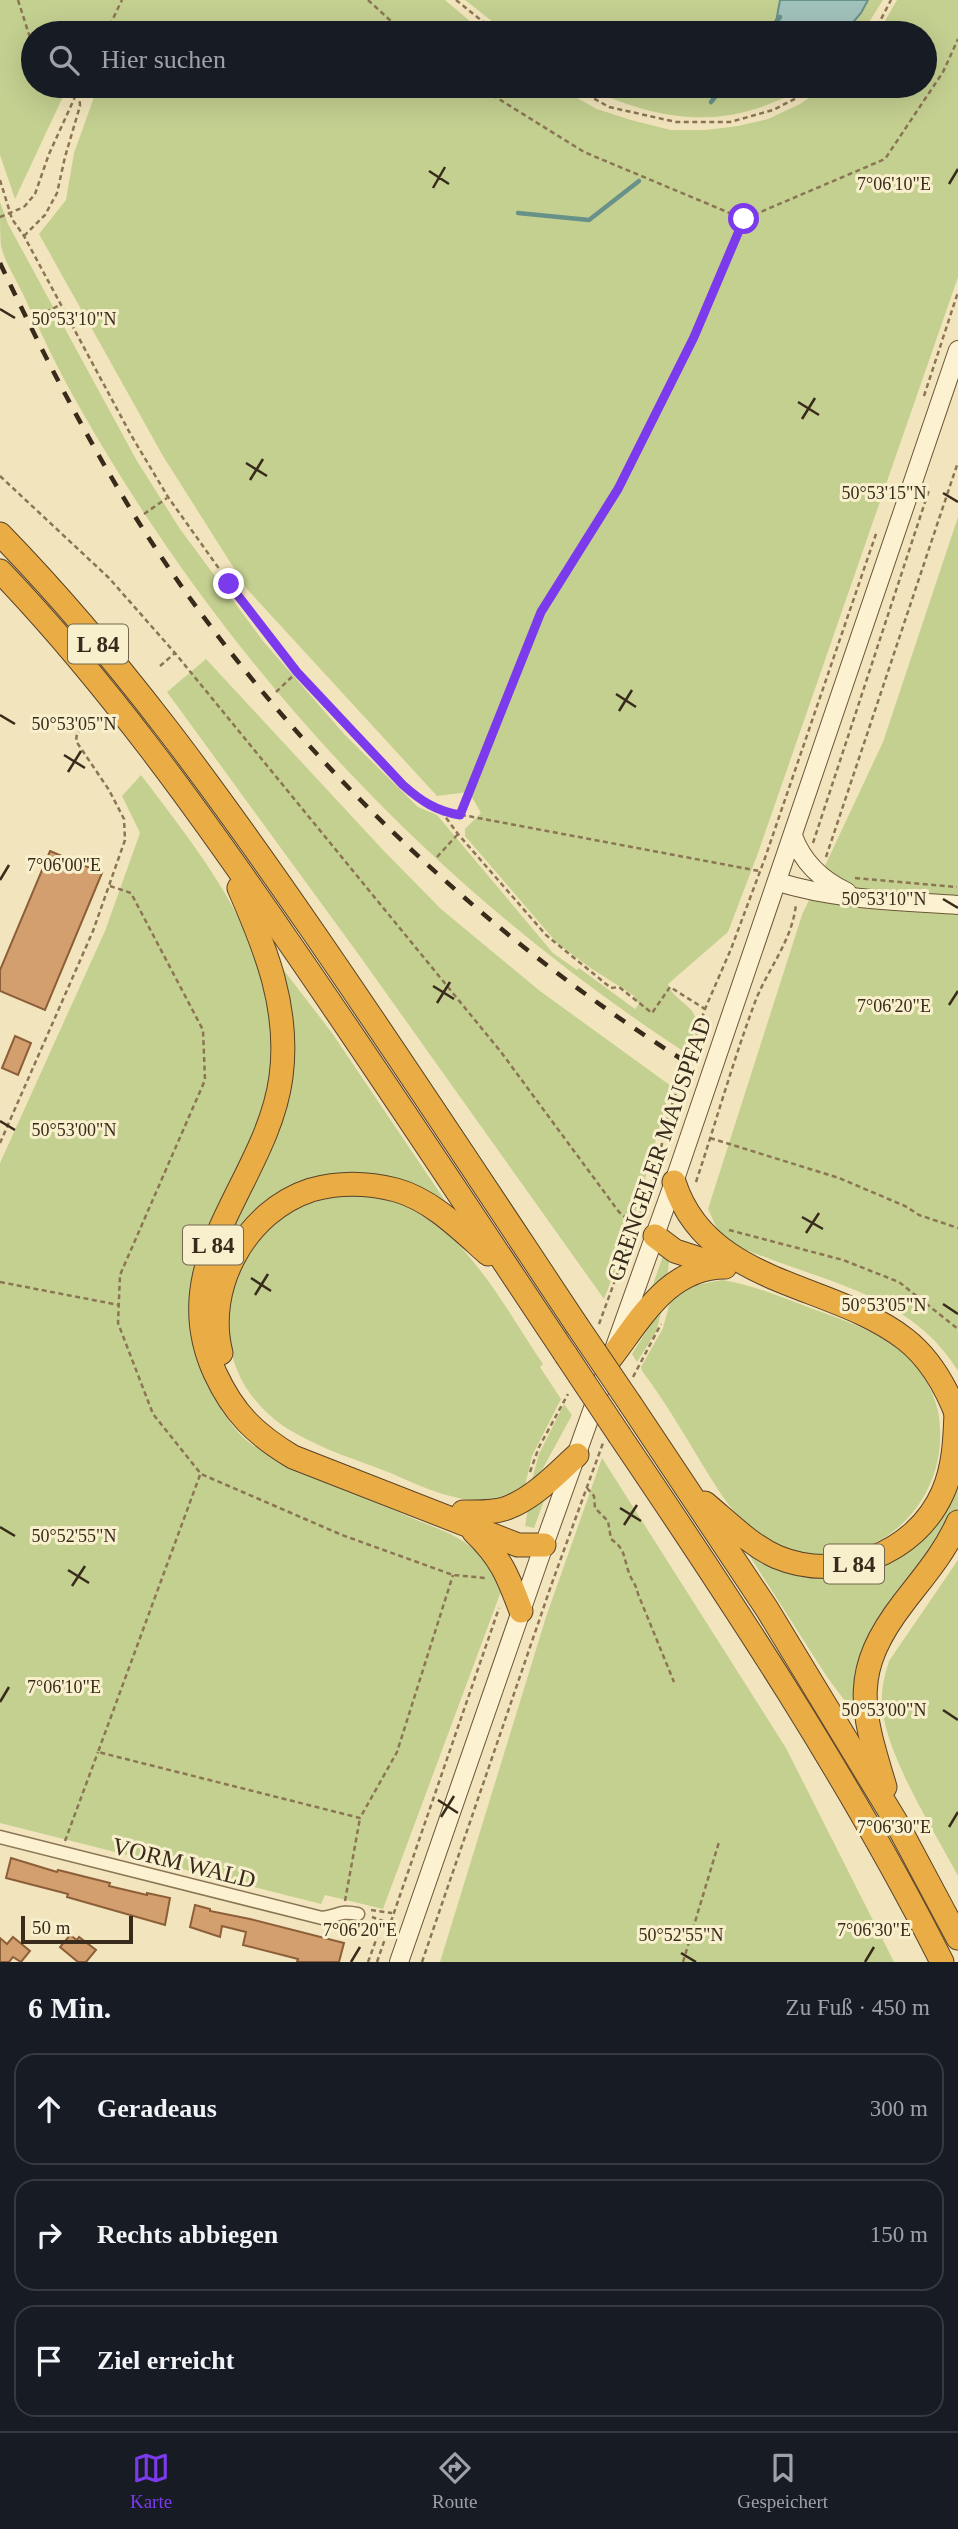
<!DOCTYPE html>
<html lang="de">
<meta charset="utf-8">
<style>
body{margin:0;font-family:"Times New Roman",serif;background:#20242c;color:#f1f3f6}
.scale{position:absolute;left:21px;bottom:18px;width:112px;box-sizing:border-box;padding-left:7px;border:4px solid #392b1b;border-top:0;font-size:19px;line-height:24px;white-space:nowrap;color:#392b1b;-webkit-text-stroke:5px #f8efcd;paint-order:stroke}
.stop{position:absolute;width:21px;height:21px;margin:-16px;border:5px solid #7c3aed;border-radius:50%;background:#fff}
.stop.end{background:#7c3aed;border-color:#fff;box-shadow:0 2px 7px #0008}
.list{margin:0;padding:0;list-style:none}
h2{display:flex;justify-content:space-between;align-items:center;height:91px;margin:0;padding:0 28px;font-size:30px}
h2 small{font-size:23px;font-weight:400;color:#9ea1a6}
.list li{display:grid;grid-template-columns:46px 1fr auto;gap:21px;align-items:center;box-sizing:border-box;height:112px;margin:0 14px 14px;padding:0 14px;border:2px solid #363941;border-radius:21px}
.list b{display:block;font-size:26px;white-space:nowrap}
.list em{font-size:23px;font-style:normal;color:#9ea1a6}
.icon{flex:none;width:38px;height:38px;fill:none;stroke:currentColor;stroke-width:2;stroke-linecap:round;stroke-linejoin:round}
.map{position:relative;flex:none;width:958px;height:1962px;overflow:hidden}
.search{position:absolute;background:#171b24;box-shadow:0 7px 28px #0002;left:21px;right:21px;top:21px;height:77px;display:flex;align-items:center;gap:18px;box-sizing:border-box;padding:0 24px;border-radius:38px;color:#9ea1a6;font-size:26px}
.sheet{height:469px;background:#171b24}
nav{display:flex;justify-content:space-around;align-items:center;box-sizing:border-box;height:98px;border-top:2px solid #363941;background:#171b24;font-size:19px;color:#9ea1a6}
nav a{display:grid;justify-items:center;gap:4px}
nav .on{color:#7c3aed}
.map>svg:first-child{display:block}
</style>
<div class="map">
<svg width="958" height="1962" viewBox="0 0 958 1962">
<rect width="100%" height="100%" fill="#f2e5bd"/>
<g fill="#c4d090">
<path d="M0,0H445L484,33H117L118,29L100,23L95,33H33V86H68L15,199L0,155Z"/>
<path d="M465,0H780L776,22L785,33H507Z"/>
<path d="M868,0H883L862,33H844L861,13Z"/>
<path d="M897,0H958V277L758,853L728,932L668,984C672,1000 700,1008 696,1025C694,1035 689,1044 686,1053C434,889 228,669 80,408C58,370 40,331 22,292C15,278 5,262 1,246C0,233 0,215 0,202L8,224L137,461L180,529L263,641L345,735L418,807L437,815L553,953L577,970L579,968L635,1009L639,1004L633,995L592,969L557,943L465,836V829L481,813L469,792L437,796L247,589L163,456L39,234L66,200L74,153L98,86H555L597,109L631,120L671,130H706L738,126L768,119L800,104L827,86H925V33H878Z"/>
<path d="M582,86H808C797,93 786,97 774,102C706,131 646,115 582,86Z"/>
<path d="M958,517V1371C917,1304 847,1287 778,1262C766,1257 731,1246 723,1238C717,1231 712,1217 708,1209L802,915L883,742Z"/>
<path d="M206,659L383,850L441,909L540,991L671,1086L630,1232L604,1299L359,955L167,692Z"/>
<path d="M141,775C200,853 274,942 272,1047C270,1163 161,1236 198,1359C206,1386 225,1421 246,1440C264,1455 290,1466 311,1475C345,1489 380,1504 414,1519C428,1525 444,1530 458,1538C475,1548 491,1565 506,1578L383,1909L325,1895L321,1904L0,1823V1163L105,931L140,833L122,796Z"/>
<path d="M276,960L332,1033L454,1214L370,1179L248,1227L206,1288L280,1113Z"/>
<path d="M348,1195C366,1196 384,1198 401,1204C465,1228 506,1310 543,1364L540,1367L561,1399L532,1456L524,1490C506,1493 493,1502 473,1500C444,1498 414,1483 388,1472C357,1460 324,1450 295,1433C278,1424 263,1410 251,1395C212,1342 225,1265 275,1223C296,1205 322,1199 348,1195Z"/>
<path d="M664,1253L670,1255L667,1278L650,1293Z"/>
<path d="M722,1280C754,1285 783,1298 813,1309C844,1320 888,1335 911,1360C923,1373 934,1393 938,1411C958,1522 836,1600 750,1527C729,1510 716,1486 702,1464C683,1432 664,1400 642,1371L641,1367L663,1328L670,1302L686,1287Z"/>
<path d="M663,1305L656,1332L637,1362L632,1354Z"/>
<path d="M564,1404L572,1415L542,1470L531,1483L539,1454Z"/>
<path d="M602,1458L786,1748L894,1962H440L546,1617Z"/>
<path d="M958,1458V1507L953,1521L932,1558L856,1712L845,1701L827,1677L742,1544L775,1562L901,1550Z"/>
<path d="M548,1490L534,1528L525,1526L529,1503Z"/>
<path d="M958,1560V1876C934,1830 884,1753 882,1703C881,1689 885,1674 889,1661Z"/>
</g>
<path fill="#a1c2bb" stroke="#689189" stroke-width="2" d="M780,0H868L861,13L844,33H785L776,22Z"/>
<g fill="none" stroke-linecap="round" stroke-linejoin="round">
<g stroke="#689189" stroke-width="4.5">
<path d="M767,33L780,17"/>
<path d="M711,102L724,86"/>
<path d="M518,213L589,220L639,181"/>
</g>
</g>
<g fill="#d39f6f" stroke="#8c5f38" stroke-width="2">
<path d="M50,851L102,873L45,1010L0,991V970Z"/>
<path d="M15,1036L31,1043L18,1075L2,1068Z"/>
<path d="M11,1858L57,1872L58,1870L110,1883L109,1886L147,1895V1893L170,1898L165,1925L67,1897L68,1894L6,1878Z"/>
<path d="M195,1905L210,1909V1911L250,1919L344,1943L339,1962H297L298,1959L243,1945L246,1932L222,1926L220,1937L190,1927Z"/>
<path d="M70,1935L77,1940L79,1937L96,1950L86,1962H78L60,1947Z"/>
<path d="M13,1937L30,1951L21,1962L13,1957L9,1962H0V1938L7,1944Z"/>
</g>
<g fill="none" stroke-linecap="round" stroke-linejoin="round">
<defs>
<path id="street" d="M0,1837L322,1918C339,1916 339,1910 358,1914"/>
<g id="secondary">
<path d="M793,836C803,863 821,880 847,892"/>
<path d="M778,882C836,900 897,901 958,905"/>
<path d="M399,1962L544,1545L674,1182L958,350"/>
</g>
<g id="highway">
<path d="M0,534C119,656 218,794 314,933C403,1062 489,1193 576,1324"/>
<path d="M0,571C107,683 198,810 286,938C381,1075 473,1216 566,1355"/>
<path d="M239,888C266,949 290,1009 281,1077C267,1182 163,1260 215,1373C234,1414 255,1434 293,1457L518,1545H544"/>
<path d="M674,1182C707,1286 832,1282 905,1339C931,1359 947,1389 958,1418"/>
<path d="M655,1236L675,1251L718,1265"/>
<path d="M221,1353C204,1287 246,1211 311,1190C339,1182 369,1183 396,1190C432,1200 461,1230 488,1254"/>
<path d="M610,1359C641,1319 668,1267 725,1267"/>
<path d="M631,1405L767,1609L895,1820L958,1938"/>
<path d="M620,1436C735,1606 849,1778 942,1962"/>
<path d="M705,1503C728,1522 750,1545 777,1557C839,1583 916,1554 943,1492C954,1467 955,1440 956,1413"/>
<path d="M463,1512C478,1512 493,1513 507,1508C534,1498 556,1474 577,1455"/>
<path d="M474,1532C501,1558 508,1576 521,1611"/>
<path d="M885,1787C861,1708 850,1672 904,1602C924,1576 945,1552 958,1522"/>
</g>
</defs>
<use href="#street" stroke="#8b7554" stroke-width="15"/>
<use href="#secondary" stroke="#6c5638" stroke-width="20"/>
<use href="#highway" stroke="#584229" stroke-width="25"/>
<g stroke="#8b7554" stroke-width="2.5" stroke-dasharray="5 3.5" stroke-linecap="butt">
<path d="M18,0L33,47"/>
<path d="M368,0L404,33"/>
<path d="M456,0L497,33"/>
<path d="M106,33L122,0"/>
<path d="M872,33L879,23L891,0"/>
<path d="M478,86L584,152L744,219"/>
<path d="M572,86L609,107L676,122H730L773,110L820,86"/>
<path d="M0,180L12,219L24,236L131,435L168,497L262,629L297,672L403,785L422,802L441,811L759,871"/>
<path d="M24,207L35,194L49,154L80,86"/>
<path d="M24,236L45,215L57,193L65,157L80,106L79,88L77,86"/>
<path d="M38,316L60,305"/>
<path d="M924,396L958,292"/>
<path d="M0,476L109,578L175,653L501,1052L619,1212L635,1225"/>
<path d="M144,514L167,498"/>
<path d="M160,666L175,653"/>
<path d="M276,692L297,672"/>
<path d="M441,811L458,834L546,935L611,988L619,987L652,1013L670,987L705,1009"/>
<path d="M460,814L540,612L618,489L693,337L744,219L885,159L943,72L958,39"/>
<path d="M813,843L929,490"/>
<path d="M437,857L458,834"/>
<path d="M826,857L958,462"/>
<path d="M855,878L957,887"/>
<path d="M110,886L131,893L203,1030L205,1080L120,1275L118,1323L153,1414L201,1474L342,1535L453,1575L486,1578"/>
<path d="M710,1138L839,1178L905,1206L919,1215L958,1228"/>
<path d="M0,1143L93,931L125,840L124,819L109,790L76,741L77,733L87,724"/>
<path d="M696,1182C716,1122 733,1061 755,1002C768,968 793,940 796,903"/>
<path d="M729,1230L843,1260L899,1282L958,1329"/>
<path d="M0,1282L119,1305"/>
<path d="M599,1324L658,1163L667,1119L705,1009L731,949L765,858L877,531"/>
<path d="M633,1377L661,1324"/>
<path d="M530,1472L539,1447L568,1394"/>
<path d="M200,1475L98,1752L360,1818L397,1752L453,1575"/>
<path d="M587,1488L594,1496L595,1508L608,1521L611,1539C626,1550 623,1556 629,1573C632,1581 636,1584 638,1594L674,1682"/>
<path d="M65,1841L98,1752"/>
<path d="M345,1901L360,1818"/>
<path d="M371,1910L392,1913"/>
<path d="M368,1962L383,1921L372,1917"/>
<path d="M377,1962L499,1608"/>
<path d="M422,1962L552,1583L603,1443"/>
<path d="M683,1962L719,1842"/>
</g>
<use href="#street" stroke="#fcf2d1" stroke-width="12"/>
<use href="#secondary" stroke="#fcf2d1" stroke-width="18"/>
<use href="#highway" stroke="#eaac44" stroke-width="23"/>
<path stroke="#392b1b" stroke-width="4.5" stroke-dasharray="12 12" stroke-linecap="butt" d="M0,263C41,350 85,436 136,518C271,733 469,926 683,1060"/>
<defs>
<g id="highway-bridge">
<path d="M576,1324L631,1405"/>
<path d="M566,1355L620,1436"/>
</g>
</defs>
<use href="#highway-bridge" stroke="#584229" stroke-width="25" stroke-linecap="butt"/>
<path stroke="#8b7554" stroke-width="2.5" stroke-dasharray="5 3.5" stroke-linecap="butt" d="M0,217L24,207"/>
<use href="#highway-bridge" stroke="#eaac44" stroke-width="23"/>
</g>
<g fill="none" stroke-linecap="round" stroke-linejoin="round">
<path stroke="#7c3aed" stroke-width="9" d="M229,584L297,672L403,785C421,801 436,811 460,815L541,612L618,489L694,337L744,219"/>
</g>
<path fill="none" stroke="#392b1b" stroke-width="2.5" d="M429,171L449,184M949,184L958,169M433,188L445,167M0,309L15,318M798,402L819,415M802,419L815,398M246,463L267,476M250,480L263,459M943,493L958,502M616,694L636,707M619,711L632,690M0,715L15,724M64,755L85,768M68,772L81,751M0,880L9,865M943,899L958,908M433,986L454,999M437,1003L450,982M949,1005L958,991M0,1121L15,1130M802,1217L823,1229M806,1233L819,1213M251,1278L271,1291M255,1295L268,1274M943,1304L958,1314M620,1508L641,1521M624,1525L637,1505M0,1527L15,1536M68,1570L89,1583M72,1586L85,1566M0,1702L9,1687M943,1710L958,1720M438,1800L458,1813M441,1817L454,1796M949,1827L958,1812M681,1953L696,1962M351,1962L360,1947M865,1962L874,1947"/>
<g text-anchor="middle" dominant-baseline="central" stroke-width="6" stroke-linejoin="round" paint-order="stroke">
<g fill="#f8efcd" stroke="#726650" stroke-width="2">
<rect x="68" y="624.5" width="60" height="39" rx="5"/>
<rect x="183" y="1225.5" width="60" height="39" rx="5"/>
<rect x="824" y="1544.5" width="60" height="39" rx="5"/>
</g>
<g font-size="23" font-weight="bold" fill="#392b1b">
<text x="98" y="644">L 84</text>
<text x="213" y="1245">L 84</text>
<text x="854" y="1564">L 84</text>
</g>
<g font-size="24" fill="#392b1b" stroke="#f8efcd">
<text transform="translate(659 1149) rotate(-71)">GRENGELER MAUSPFAD</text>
<text transform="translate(184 1863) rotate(14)">VORM WALD</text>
</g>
</g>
<g font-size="18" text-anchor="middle" fill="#392b1b" stroke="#f8efcd" stroke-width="6" stroke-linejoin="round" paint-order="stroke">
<text x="894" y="190">7°06'10"E</text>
<text x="74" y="325">50°53'10"N</text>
<text x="884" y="499">50°53'15"N</text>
<text x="74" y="730">50°53'05"N</text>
<text x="64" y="871">7°06'00"E</text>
<text x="884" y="905">50°53'10"N</text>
<text x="894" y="1012">7°06'20"E</text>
<text x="74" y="1136">50°53'00"N</text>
<text x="884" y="1311">50°53'05"N</text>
<text x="74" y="1542">50°52'55"N</text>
<text x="64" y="1693">7°06'10"E</text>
<text x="884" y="1716">50°53'00"N</text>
<text x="894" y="1833">7°06'30"E</text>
<text x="360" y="1936">7°06'20"E</text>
<text x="874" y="1936">7°06'30"E</text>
<text x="681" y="1941">50°52'55"N</text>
</g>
</svg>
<div class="scale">50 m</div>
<div class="stop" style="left:744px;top:219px"></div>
<div class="stop end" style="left:229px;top:584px"></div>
<div class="search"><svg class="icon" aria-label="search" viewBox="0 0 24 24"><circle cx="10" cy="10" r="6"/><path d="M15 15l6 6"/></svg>Hier suchen</div>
</div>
<section class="sheet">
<h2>6 Min.<small>Zu Fuß · 450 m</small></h2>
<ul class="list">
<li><svg class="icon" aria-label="ahead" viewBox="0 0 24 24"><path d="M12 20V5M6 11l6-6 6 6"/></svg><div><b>Geradeaus</b></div><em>300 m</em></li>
<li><svg class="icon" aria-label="right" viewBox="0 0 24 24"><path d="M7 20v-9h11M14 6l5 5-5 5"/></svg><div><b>Rechts abbiegen</b></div><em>150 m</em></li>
<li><svg class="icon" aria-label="arrive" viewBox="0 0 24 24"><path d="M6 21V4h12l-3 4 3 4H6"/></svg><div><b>Ziel erreicht</b></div></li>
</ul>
</section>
<nav>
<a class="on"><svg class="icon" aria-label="map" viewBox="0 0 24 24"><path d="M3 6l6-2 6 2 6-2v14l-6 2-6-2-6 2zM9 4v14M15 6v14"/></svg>Karte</a>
<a><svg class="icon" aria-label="directions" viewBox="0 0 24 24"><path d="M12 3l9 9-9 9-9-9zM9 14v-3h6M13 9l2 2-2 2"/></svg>Route</a>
<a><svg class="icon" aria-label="saved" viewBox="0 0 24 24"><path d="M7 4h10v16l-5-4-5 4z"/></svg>Gespeichert</a>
</nav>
